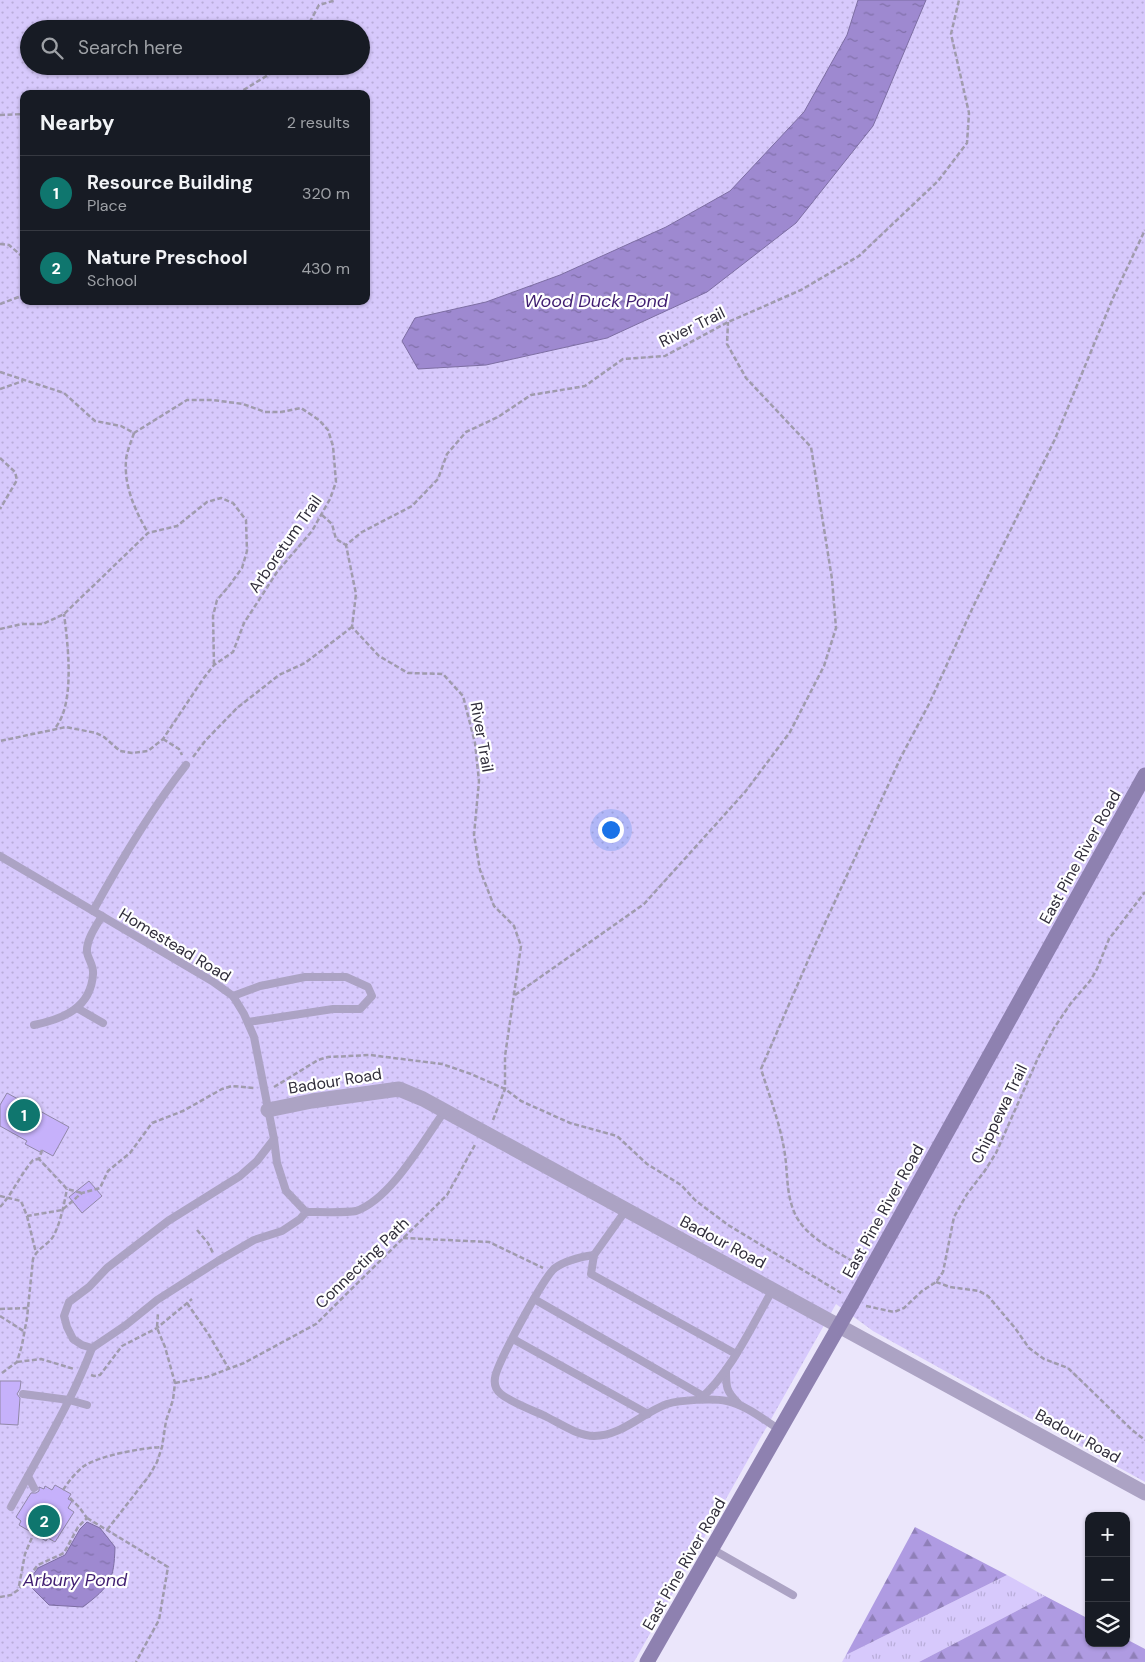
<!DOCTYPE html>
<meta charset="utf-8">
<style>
body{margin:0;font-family:"DM Sans",sans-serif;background:#20242c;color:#f1f3f6}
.controls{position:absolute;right:15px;bottom:15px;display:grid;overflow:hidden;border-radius:10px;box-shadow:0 1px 4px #0004}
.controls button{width:45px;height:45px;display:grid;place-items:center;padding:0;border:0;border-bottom:1px solid #363941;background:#171b24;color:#f1f3f6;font:25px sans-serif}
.you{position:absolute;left:610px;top:829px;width:18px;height:18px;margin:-12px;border:4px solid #fff;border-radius:50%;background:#1a73e8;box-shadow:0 0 0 8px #1a73e833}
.badge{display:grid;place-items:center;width:32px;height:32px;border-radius:50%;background:#0f766e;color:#fff;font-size:16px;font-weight:700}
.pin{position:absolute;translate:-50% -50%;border:2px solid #fff;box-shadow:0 1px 5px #0006}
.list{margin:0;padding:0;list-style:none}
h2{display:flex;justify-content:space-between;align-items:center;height:65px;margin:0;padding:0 20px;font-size:21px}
h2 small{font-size:16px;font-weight:400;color:#9ea1a6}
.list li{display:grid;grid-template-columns:32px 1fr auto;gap:15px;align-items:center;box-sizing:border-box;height:75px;padding:0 20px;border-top:1px solid #363941}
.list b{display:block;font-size:19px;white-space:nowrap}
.list p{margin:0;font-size:16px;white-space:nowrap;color:#9ea1a6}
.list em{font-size:16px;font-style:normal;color:#9ea1a6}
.icon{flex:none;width:28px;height:28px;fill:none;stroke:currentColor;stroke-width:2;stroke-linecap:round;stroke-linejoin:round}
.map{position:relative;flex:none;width:1145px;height:1662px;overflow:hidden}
.search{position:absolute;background:#171b24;box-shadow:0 1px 4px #0004;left:20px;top:20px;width:350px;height:55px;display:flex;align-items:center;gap:12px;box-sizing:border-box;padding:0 18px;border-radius:28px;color:#9ea1a6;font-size:19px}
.panel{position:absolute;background:#171b24;box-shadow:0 1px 4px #0004;left:20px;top:90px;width:350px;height:215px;border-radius:10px}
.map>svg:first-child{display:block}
</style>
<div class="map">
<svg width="1145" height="1662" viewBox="0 0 1145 1662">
<defs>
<pattern id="grass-tufts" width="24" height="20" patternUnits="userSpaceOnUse" patternTransform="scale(1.25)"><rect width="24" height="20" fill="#d7c9fc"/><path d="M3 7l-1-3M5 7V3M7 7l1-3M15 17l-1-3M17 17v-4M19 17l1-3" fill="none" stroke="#b9add9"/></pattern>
<pattern id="forest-firs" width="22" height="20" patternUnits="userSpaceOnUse" patternTransform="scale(1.25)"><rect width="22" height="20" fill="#af9be2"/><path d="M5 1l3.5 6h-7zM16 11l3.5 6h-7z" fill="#8f7fb8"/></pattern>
<pattern id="park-dots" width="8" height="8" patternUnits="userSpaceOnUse" patternTransform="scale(1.25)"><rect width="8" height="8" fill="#d7c9fc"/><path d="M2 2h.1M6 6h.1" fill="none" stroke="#b9add9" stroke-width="1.8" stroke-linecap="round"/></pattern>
<pattern id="water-ripples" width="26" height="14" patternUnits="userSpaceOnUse" patternTransform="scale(1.25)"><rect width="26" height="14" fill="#9e89d0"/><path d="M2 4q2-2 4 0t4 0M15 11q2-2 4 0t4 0" fill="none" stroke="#8170aa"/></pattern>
</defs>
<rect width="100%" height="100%" fill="#ebe6fb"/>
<path fill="url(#grass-tufts)" d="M1007,1575L1045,1596L919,1662H842L846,1655Z"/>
<g fill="url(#forest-firs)">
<path d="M915,1527L1007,1575L846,1655Z"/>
<path d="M1045,1596L1089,1619V1643H1126V1639L1145,1649V1662H919Z"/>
</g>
<path fill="url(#park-dots)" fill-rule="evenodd" d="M0,0H1145V1482L873,1331L836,1304L634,1662H0ZM29,29H361V66H29ZM24,94H366V301H24Z"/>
<g fill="url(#water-ripples)" stroke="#7d6ea3">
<path d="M858,0H926L873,126L796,223L707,292L607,338L486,365L418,369L402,341L415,318L486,302L560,275L666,227L730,191L804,112L847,35Z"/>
<path d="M87,1522L100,1528L115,1547C114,1581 110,1586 83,1607L49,1605L27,1583L38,1568L65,1555L80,1529Z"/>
</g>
<g fill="#c6b1fb" stroke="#9188a8">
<path d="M7,1093L69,1127L53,1156L42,1150L40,1152L25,1144L27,1141L0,1126V1105Z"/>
<path d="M89,1181L102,1196L82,1213L69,1197Z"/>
<path d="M0,1381H21L20,1389L17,1394L20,1398L18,1425L0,1424Z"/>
<path d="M55,1485L71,1494L68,1499L72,1501L68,1508L74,1512L55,1542L48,1538L46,1541L36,1535L19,1525L21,1521L16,1517L31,1493H36L39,1491V1487L44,1489L45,1486L52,1490Z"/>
</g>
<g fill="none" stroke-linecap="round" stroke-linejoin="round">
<g stroke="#a09bad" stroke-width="2.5" stroke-dasharray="5 2.5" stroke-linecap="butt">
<path d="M306,29L319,5L336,0"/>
<path d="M237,94L278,69L280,66"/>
<path d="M0,115L24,114"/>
<path d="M0,244L9,245L24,258"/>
<path d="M0,304L24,295"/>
<path d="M0,372L64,393L95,421L121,426L134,433L187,400H213L243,404L265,412H281L301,408L319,420L328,430L333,446L336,482L330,499L312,531L277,572L244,623L233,652L214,665L203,679L163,739L148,751L132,753L120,751L104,737L96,733L66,727L0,741"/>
<path d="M0,389L23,381"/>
<path d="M134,433C131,442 127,451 126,460C124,487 135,510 148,533"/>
<path d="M0,458L15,472L17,480L0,509"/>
<path d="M322,515L332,524L336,539L346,545"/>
<path d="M0,629L22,624H43L64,614L148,533L177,526L207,502L221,498L233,503L246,520L247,551L242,568L229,586L217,600L213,616L214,665"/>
<path d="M56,727C75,702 68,645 64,614"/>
<path d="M163,739L179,749L182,755"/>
<path d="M193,757L206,740L237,708L279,675L305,663L352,627"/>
<path d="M515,995L644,904L745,792L790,732L824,666L836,628L832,579L811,447L746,378L727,344L728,322"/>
<path d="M274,1087L318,1060L328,1057L370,1055L442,1064L471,1074L505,1089L521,1101L570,1123L617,1136L647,1164L681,1185L695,1200L728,1225L841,1293"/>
<path d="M493,1120L505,1089V1056L521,946L514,926L494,906L480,870L474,835L479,781L475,743L463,696L443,674L408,673L379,656L352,627L356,594L346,545L362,532L412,506L438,479L447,454L466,432L498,417L531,395L585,386L623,359L665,356L728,322L801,290L859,256L938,181L967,143L969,113L951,34L959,0"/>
<path d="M42,1150L39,1159L67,1189L82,1193"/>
<path d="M0,1196L21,1201L27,1216L62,1210L82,1193L100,1188L108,1171L130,1153L152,1123L183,1111L222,1089L232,1086L254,1088"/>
<path d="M0,1207C13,1193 20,1175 33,1160L39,1159"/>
<path d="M27,1216L36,1253"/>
<path d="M197,1230L208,1243L213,1253"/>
<path d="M403,1238L489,1242L543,1268"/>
<path d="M859,1265C838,1252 808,1239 796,1216C786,1196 788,1176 785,1155C781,1126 770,1098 761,1069L810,956L901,757L929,704L973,607L1055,439L1113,298L1145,230"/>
<path d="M936,1282L950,1287L979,1291L988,1296L1015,1328L1029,1348L1044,1359L1068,1368L1132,1430L1145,1440"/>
<path d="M187,1303L209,1335L229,1369"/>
<path d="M866,1306L894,1312L904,1308L922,1291L936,1282L943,1272L954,1217L967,1194L984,1172L996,1153L1038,1058L1054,1028L1071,1003L1090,981L1097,969L1109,939L1145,892"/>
<path d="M0,1309L28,1308"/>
<path d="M0,1316L25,1332"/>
<path d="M17,1362L41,1359L74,1369"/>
<path d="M2,1373L17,1362L22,1345L27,1318L33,1259C37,1248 49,1245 54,1235C61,1221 64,1204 67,1189"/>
<path d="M91,1375L94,1376L100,1375L122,1346L157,1328L192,1299"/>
<path d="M175,1383L207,1377L244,1363L316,1324L447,1195L476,1143"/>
<path d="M63,1490C69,1481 76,1472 84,1466C101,1455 142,1448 162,1447"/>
<path d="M70,1498L79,1507L87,1518"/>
<path d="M87,1518L168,1567L159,1620L136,1662"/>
<path d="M107,1530L149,1476L157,1462L162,1447L166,1421L173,1400L175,1383L165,1347L157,1328L158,1313"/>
<path d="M19,1586L25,1554L36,1528"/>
<path d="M0,1597L11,1595L18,1590L38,1565L64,1553L78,1527L87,1518"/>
</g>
<g stroke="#aca3c4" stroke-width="8">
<path d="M0,856L212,981L233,996L244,1014L254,1037L274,1139L277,1163L286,1191L306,1212C318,1212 347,1213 356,1211C391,1199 423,1141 444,1112"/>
<path d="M93,911C121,860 150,811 186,765"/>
<path d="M233,996L260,986L305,977H346L368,987L372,996L360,1009H333L248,1022"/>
<path d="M77,1008L103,1023"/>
<path d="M34,1025C63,1019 91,1008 93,974C94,966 88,959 87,952C86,940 96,926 102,916"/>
<path d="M274,1139L257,1161L240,1176L168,1221L107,1268L89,1287L69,1302L64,1316L67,1327L73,1339L82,1345L92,1348L126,1325L157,1300L218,1261L254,1240L282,1231L300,1219L306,1212"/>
<path d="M626,1210L594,1255C580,1257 566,1260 555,1268C545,1275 496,1365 495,1378C494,1384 496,1390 501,1394C512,1403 532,1410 545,1416C559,1423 578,1436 594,1436C622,1436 642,1413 667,1404C680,1400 713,1398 727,1401C746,1405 764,1420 780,1430"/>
<path d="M594,1255L591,1274L736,1354"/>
<path d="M534,1299L703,1396"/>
<path d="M513,1339L648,1414"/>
<path d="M726,1370C726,1387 726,1391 738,1403"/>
<path d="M23,1394L69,1400L87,1405"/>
<path d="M700,1399C730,1374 753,1324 773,1289"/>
<path d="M34,1488L28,1476C51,1434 75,1393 92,1348"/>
<path d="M11,1507L28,1476"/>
<path d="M712,1549L793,1595"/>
</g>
<path stroke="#aca3c4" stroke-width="15" d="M268,1110L312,1101L399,1089L423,1099L1145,1493"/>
<path stroke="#8e81b0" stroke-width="15" d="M647,1662L854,1300L1145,775"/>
</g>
<g text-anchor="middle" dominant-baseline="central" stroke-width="4.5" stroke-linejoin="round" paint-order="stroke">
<g font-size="16" fill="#312e3b" stroke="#fff">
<text transform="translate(692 327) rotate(-26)">River Trail</text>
<text transform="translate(285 544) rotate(-55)">Arboretum Trail</text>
<text transform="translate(482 737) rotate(80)">River Trail</text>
<text transform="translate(1080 857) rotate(-61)">East Pine River Road</text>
<text transform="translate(175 945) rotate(31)">Homestead Road</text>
<text transform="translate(335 1081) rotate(-9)">Badour Road</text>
<text transform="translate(999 1114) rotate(-64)">Chippewa Trail</text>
<text transform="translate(883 1211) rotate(-61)">East Pine River Road</text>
<text transform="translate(723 1242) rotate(28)">Badour Road</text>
<text transform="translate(362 1263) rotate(-44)">Connecting Path</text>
<text transform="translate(1078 1436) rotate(29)">Badour Road</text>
<text transform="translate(684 1564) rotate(-60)">East Pine River Road</text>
</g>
<g font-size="18" font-style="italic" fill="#401e71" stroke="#fff">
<text x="596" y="301">Wood Duck Pond</text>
<text x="75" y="1580">Arbury Pond</text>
</g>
</g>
</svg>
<div class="controls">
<button>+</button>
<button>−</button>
<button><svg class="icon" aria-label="layers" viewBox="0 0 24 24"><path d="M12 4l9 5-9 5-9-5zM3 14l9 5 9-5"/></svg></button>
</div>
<div class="you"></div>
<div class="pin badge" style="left:24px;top:1115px">1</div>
<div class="pin badge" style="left:44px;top:1521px">2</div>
<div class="search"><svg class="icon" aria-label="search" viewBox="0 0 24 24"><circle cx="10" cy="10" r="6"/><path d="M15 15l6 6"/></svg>Search here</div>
<section class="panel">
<h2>Nearby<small>2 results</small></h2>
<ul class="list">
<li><span class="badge">1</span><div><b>Resource Building</b><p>Place</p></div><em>320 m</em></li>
<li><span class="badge">2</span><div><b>Nature Preschool</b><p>School</p></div><em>430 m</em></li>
</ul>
</section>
</div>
